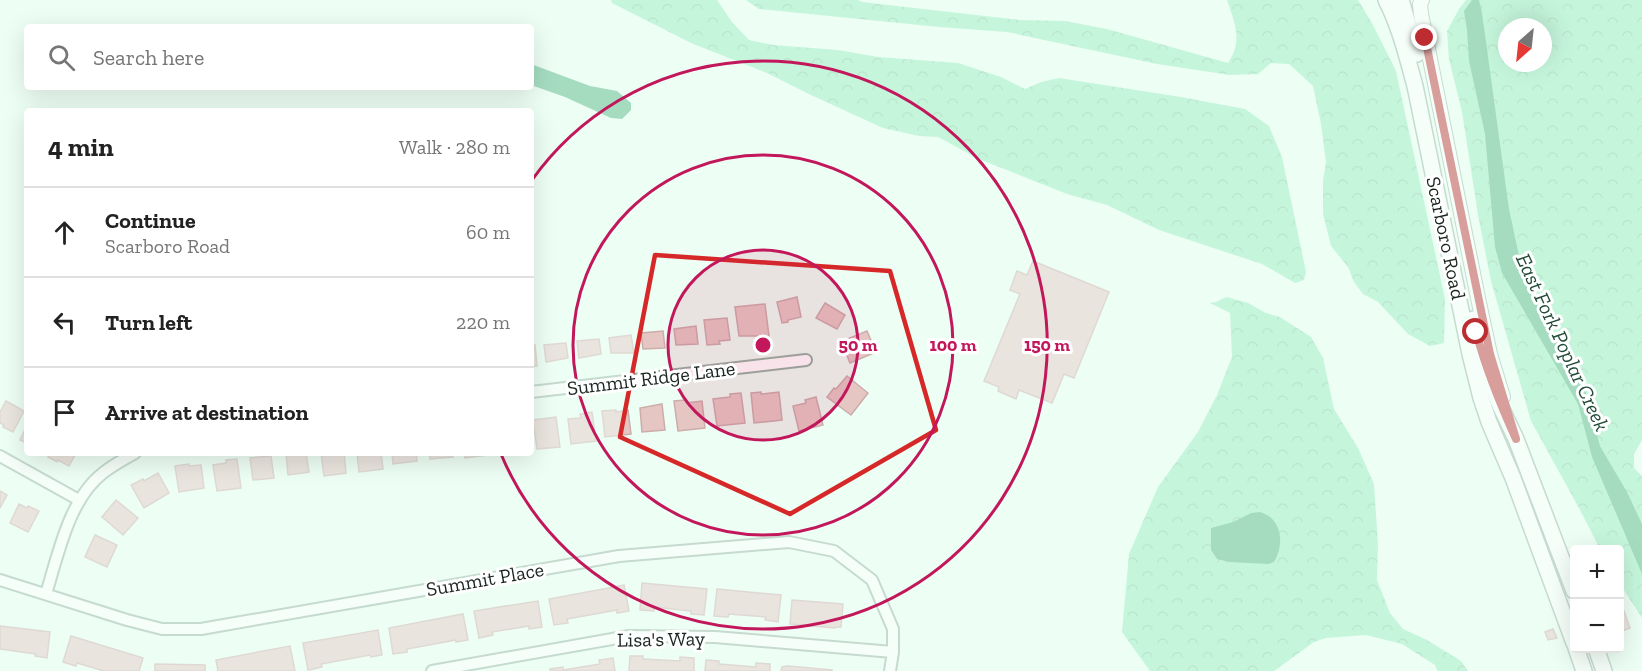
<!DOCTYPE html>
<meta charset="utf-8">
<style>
body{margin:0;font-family:"Zilla Slab",serif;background:#f6f6f6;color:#222}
.controls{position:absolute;right:18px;bottom:18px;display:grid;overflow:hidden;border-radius:6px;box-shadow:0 6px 24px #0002}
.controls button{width:54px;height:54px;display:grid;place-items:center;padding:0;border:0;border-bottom:2px solid #e0e0e0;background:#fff;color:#222;font:30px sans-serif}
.compass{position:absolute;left:1498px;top:18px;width:54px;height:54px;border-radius:50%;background:#fff;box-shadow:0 6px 24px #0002;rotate:207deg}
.stop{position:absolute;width:18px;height:18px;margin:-14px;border:4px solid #bc2c31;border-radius:50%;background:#fff}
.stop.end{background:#bc2c31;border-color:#fff;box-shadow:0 2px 6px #0008}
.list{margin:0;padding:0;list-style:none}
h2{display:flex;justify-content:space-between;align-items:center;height:78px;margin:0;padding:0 24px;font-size:26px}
h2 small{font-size:20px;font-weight:400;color:#767676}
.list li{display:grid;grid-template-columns:39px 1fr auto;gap:18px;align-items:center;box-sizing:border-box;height:90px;padding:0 24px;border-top:2px solid #e0e0e0}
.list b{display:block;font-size:22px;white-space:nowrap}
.list p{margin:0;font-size:20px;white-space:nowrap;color:#767676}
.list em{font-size:20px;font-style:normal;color:#767676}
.icon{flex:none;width:33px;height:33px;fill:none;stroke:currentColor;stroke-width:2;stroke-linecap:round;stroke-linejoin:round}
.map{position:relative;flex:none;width:1642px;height:671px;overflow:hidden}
.search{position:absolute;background:#fff;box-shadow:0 6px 24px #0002;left:24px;top:24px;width:510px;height:66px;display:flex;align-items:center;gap:15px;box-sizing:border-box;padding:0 21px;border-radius:6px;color:#767676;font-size:22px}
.panel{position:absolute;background:#fff;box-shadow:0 6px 24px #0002;left:24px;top:108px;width:510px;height:348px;border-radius:6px}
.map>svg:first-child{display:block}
</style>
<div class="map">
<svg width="1642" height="671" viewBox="0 0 1642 671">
<defs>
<pattern id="forest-crowns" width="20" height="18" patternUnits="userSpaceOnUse" patternTransform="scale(1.5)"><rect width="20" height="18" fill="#96edbe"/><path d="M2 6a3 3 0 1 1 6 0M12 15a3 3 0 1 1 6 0" fill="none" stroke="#81cba3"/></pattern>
</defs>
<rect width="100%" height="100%" fill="#edfef4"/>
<g fill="url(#forest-crowns)" fill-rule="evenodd">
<path d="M611,0H717L732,22L749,40L773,45L838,50L878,57L958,63L1001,77L1025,89L1041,82L1059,78L1181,97L1245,109L1269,126L1282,157L1306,272L1304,280L1295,283L1262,264L1159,230L1107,205L1067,194L979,159L938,137L919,136L883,128L811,95L767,73L691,43L612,3Z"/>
<path d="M746,0H858L862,2L1020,20L1065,21L1107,29L1228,63C1243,41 1235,24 1227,0H1358L1373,25L1396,71L1445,299L1444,343L1430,346L1408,334L1378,302L1363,294L1354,282L1348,267L1331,246L1323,214V181L1326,162L1321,124L1313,86L1289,64L1271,63L1258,74L1230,75L1157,64L1007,32L939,27L759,9Z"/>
<path d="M1466,0H1642V440L1634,454V468L1642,476V618L1620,584V550L1600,549L1579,508L1531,421L1491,281L1478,215L1462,112L1449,59L1447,31L1459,9ZM1507,27H1543V63H1507Z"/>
<path d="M1227,297L1248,303L1266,313L1280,317L1311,337L1323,358L1334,409L1358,448L1374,484L1378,544L1377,580L1390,613L1403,629L1427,640L1461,661L1468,671H1438L1435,665L1402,644L1366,635L1326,638L1314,642L1274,671H1150L1122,632L1129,554L1158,487L1198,432L1217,395L1232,357L1230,313L1210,303C1217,303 1221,299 1227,297Z"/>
</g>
<g fill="#4eb482">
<path d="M1472,0H1479L1482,13L1509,209L1521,265L1530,292L1586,393L1600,446L1627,492L1642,524V574L1592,457L1578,404L1502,273L1495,247L1485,134L1469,61L1467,30L1464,11Z"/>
<path d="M531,64L590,86L617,91L631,103V110L622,119L611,118L565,97L531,85Z"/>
<path d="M1260,512C1282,518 1285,544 1274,562L1269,564L1229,562L1217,559L1211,550V528L1233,522L1251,513Z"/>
</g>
<g fill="#e6c6c3" stroke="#ccadab" stroke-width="1.5">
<path d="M1033,261L1109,292L1074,378L1064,374L1052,403L1019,390L1016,399L998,391L999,387L984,381L1020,294L1010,290L1017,271L1027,275Z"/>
<path d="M797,297L801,317L788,320V322L782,323L777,302Z"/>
<path d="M825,303L845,315L837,329L816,318Z"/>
<path d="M765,304L769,336H739L735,307Z"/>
<path d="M727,318L730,340L719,341L720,344L707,345L704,320Z"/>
<path d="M696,326L698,344L676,345L674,329Z"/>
<path d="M663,331L665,348L643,349L641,333Z"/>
<path d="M867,331L876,352L850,363L846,353L843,355L838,343Z"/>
<path d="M631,335L634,353H611L609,338Z"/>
<path d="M599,339L601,354L579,358L577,341Z"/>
<path d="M566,343L568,358L546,362L544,345Z"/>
<path d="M531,345H535L537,366H531Z"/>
<path d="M847,376L868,393L851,415L827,397L834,388L836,389Z"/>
<path d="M761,392V394L779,392L782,420L754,423L751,393Z"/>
<path d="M741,393L745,423L717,426L713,399L730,397V394Z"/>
<path d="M816,397L823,425L799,431L793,406L806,403L805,400Z"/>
<path d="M685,400L686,403L702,401L705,428L678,431L674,401Z"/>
<path d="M6,401L24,411L13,432L3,427L4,425L0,423V412Z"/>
<path d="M662,404L665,430L642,432L640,408Z"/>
<path d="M616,410V412L628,410L631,434L605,437L602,411Z"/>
<path d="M592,412L596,441L571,444L568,419L581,418L580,414Z"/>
<path d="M556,417L560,447L537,449L533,420Z"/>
<path d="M27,425V443L20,440Z"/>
<path d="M50,453H76L69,466L58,460L57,462L48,457Z"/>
<path d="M286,453H306L309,472L288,475Z"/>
<path d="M321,453H344L346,473L324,476Z"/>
<path d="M357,453H381L383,469L359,472Z"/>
<path d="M392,453H416L417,461L393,464Z"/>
<path d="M430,453H452L453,457L430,459Z"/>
<path d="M464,453H487V455L465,458Z"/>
<path d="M271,456L274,478L253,480L250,458Z"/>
<path d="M237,459L241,488L217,491L213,465L226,463V460Z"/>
<path d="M189,464V466L201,465L204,488L179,492L175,466Z"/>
<path d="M158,473L169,493L144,508L131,485L143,479L144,481Z"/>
<path d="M0,491L7,495L0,508Z"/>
<path d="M116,500L138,518L123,535L102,517Z"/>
<path d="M19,504L27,508L28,506L39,511L28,532L10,523Z"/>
<path d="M95,535L117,545L107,567L85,557Z"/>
<path d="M642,583L707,589L704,615L691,614V611L654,607V611L640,610Z"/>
<path d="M624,585L629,611L617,613V610L567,619L568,623L554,625L549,599Z"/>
<path d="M717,589L781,595L778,622L765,620L766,617L729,614L728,617L714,616Z"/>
<path d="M792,600L843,604L841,627H836L835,628L790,624Z"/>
<path d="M538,601L542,627L529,629V626L492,632L493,635L479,638L474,611Z"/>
<path d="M1624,611L1630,628L1620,632V612Z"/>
<path d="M463,614L468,640L456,642V640L407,649V652L393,654L389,628Z"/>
<path d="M0,626L50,632L47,658L35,656L36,654L0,649Z"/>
<path d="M1553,629L1557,638L1548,640L1545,632Z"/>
<path d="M378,630L382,655L371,657L370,655L321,664L322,667L308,670L303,643Z"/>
<path d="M71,636L143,658L139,671H104L77,663L76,666L63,662Z"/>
<path d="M290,646L295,671H218L216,660Z"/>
<path d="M630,656H643V659L680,661V657L694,658V671H629Z"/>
<path d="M613,658L615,671H550V669L563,667V670L600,664L599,660Z"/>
<path d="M706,660L719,661V664L756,667V663L770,664V671H705Z"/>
<path d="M155,664L205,665V671H155Z"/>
<path d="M788,666L832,670V671H781L782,667Z"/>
</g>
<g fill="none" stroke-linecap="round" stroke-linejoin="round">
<defs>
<g id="minor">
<path d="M531,392L806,360"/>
<path d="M0,456L79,500"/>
<path d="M0,580L127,620L162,629H201L619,556L789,542L834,551L872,580L893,629V652L890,671"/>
<path d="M46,594C58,555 69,499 103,473C113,465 124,459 135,453"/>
<path d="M432,671L629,636L715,637L893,652"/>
</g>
<path id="tertiary" d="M1422,0L1420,4L1421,14L1478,298L1490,354L1503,397"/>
<g id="secondary">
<path d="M1386,0C1400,27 1407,57 1415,86L1470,354L1481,398L1489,422L1513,478L1574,643"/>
<path d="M1401,0L1417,54"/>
<path d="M1473,319L1485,366L1498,401L1516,439L1574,591"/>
<path d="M1576,648L1584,671"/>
<path d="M1596,648L1604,671"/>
</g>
</defs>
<use href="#minor" stroke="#97b1a2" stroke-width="14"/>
<use href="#tertiary" stroke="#97b1a2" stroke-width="16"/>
<use href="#secondary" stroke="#97b1a2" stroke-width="18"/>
<use href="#minor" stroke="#fff" stroke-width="10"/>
<use href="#tertiary" stroke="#fff" stroke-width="14"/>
<use href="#secondary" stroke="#fff" stroke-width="15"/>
</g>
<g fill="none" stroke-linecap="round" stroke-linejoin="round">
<path stroke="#bc2c31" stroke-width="8" d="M1425,38L1490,354L1516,439C1500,404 1486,369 1476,332"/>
</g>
<path d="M0 0H1642V671H0ZM655,255L890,271L936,430L790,514L620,437Z" fill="#edfef4" fill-opacity=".55" fill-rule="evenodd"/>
<path fill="none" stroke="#d62828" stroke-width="4.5" stroke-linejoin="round" d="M655,255L890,271L936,430L790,514L620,437Z"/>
<circle cx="763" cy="345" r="95" fill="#c2185b" fill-opacity=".12"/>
<g fill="none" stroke="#c2185b" stroke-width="3">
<circle cx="763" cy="345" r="95"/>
<circle cx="763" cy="345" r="190"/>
<path d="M532 180A284 284 0 1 1 501 454"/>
</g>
<g text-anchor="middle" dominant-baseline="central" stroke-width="6" stroke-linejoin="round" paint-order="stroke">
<g font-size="20" fill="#1a251f" stroke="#fff">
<text transform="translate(1446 238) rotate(78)">Scarboro Road</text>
<text transform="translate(651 378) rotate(-7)">Summit Ridge Lane</text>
<text transform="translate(485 579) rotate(-10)">Summit Place</text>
<text transform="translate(661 639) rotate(-1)">Lisa's Way</text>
</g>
<g font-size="21" font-style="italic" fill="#224c37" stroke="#fff">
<text transform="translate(1563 342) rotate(65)">East Fork Poplar Creek</text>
</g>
</g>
<circle cx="763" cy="345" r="9" fill="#c2185b" stroke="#fff" stroke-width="3"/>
<g font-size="18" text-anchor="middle" font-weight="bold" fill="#c2185b" stroke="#fff" stroke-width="6" stroke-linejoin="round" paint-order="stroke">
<text x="858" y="351">50 m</text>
<text x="953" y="351">100 m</text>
<text x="1047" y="351">150 m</text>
</g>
</svg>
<div class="controls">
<button>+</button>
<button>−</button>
</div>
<svg class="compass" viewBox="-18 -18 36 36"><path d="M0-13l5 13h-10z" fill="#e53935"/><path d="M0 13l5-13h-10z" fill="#767676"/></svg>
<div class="stop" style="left:1476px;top:332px"></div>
<div class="stop end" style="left:1425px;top:38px"></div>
<div class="search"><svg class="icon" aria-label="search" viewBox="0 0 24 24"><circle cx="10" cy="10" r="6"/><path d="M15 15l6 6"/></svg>Search here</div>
<section class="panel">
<h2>4 min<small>Walk · 280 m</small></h2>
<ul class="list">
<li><svg class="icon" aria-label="ahead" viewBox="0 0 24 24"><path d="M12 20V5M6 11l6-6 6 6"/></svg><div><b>Continue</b><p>Scarboro Road</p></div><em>60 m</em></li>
<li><svg class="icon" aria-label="left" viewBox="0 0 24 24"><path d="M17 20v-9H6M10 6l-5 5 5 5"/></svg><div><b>Turn left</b></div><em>220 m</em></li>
<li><svg class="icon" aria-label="arrive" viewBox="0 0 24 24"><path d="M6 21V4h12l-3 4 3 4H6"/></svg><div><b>Arrive at destination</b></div></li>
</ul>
</section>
</div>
